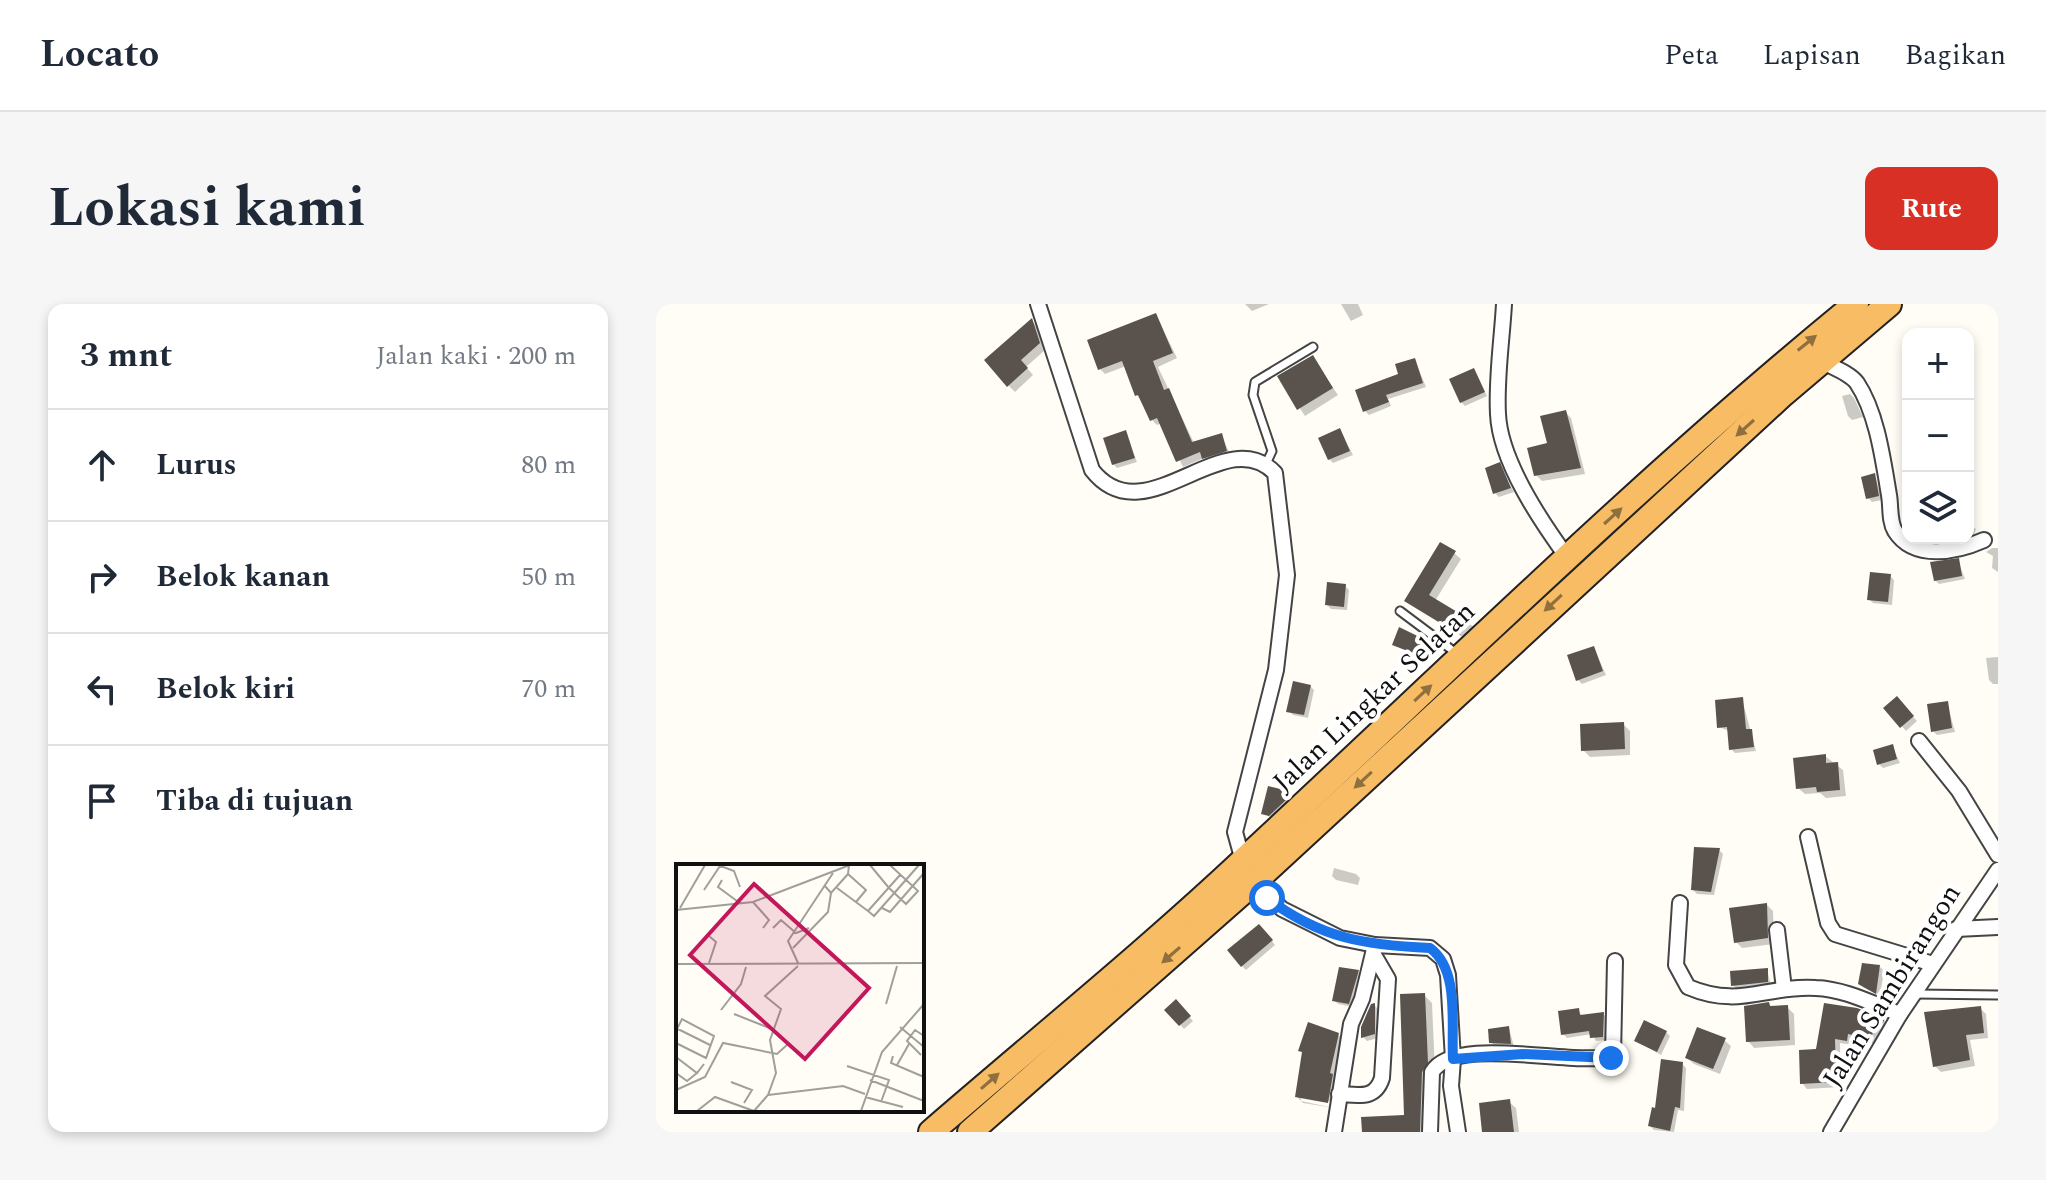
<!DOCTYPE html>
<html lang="id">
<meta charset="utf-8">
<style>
body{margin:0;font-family:Spectral,serif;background:#f6f6f7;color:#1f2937}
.controls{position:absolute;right:24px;top:24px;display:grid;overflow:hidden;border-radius:16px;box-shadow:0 4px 12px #0003}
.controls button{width:72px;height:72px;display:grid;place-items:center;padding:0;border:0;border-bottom:2px solid #e0e1e3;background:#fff;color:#1f2937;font:40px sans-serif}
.stop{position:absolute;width:24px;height:24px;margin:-18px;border:6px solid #1a73e8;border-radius:50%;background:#fff}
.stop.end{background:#1a73e8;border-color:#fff;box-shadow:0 2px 8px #0008}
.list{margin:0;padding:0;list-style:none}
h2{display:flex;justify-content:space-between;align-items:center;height:104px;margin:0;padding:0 32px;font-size:34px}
h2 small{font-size:26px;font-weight:400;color:#747a83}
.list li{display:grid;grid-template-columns:52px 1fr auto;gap:24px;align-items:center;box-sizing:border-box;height:112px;padding:0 32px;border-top:2px solid #e0e1e3}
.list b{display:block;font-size:30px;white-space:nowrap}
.list em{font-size:26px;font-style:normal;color:#747a83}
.icon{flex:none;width:44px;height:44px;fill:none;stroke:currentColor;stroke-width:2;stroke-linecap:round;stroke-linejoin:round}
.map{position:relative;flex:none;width:1342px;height:828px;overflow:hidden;border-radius:16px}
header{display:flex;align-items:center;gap:48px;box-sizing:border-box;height:112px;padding:0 40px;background:#fff;border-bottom:2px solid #e0e1e3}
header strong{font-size:38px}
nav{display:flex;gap:44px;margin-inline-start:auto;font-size:28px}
.intro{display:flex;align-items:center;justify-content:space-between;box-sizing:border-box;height:192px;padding:0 48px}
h1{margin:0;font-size:56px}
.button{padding:20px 36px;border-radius:16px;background:#d93025;color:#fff;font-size:28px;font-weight:700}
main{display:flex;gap:48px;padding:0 48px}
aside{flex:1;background:#fff;border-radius:16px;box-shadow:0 4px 12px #0003}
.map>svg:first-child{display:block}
</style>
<header>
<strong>Locato</strong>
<nav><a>Peta</a><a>Lapisan</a><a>Bagikan</a></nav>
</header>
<div class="intro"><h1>Lokasi kami</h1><a class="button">Rute</a></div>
<main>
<aside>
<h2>3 mnt<small>Jalan kaki · 200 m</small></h2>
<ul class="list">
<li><svg class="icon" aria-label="ahead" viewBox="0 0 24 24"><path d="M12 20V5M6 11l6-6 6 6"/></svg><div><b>Lurus</b></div><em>80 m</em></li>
<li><svg class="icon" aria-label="right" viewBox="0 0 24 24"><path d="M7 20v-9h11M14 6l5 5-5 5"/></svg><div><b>Belok kanan</b></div><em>50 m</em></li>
<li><svg class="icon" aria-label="left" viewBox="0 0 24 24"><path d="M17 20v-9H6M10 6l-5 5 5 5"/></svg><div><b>Belok kiri</b></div><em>70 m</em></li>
<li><svg class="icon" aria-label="arrive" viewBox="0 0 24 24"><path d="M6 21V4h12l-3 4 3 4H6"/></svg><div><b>Tiba di tujuan</b></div></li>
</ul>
</aside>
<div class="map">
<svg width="1342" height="828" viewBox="0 0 1342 828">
<rect width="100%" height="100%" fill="#fffdf5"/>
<g fill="#0003">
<path d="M589,0H613L596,7Z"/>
<path d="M685,0H702L707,11L695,17Z"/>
<path d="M500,11L521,54L502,63L538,139L565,131L575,152L553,159L548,154L527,163L506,119L501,121L496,116L481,91L470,62L449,70L444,65Z"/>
<path d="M376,17L382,23L389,46L370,63L377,71L359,88L352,81Z"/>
<path d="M656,53L682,91L649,112L623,73Z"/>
<path d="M759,56L770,83L732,95L735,102L713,111L709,107Z"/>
<path d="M818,66L831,92L809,102L805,98Z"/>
<path d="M1194,90L1198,94L1207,113L1196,116L1192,112L1186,92Z"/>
<path d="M909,108L915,114L929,170L886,177L880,171Z"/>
<path d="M684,126L697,151L677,159L673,155Z"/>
<path d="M469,129L481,158L461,164L457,160Z"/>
<path d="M843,161L858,188L843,193L839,189Z"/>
<path d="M1219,171L1226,196L1216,198L1212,194Z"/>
<path d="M1312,220L1320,225L1316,235L1295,234H1312Z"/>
<path d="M1336,244H1342V268L1336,264L1337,252L1330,248Z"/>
<path d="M798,249L805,255L779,297L818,323L811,336L750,297Z"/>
<path d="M1302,257L1309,275L1283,280L1279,276Z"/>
<path d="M1234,272L1238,276L1236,301L1217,299L1213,295Z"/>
<path d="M689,282L693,286L691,306L675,305L671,301Z"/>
<path d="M740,340L775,341L779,345L775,354Z"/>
<path d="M938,344L950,371L926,380L922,376Z"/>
<path d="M1342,353V380H1337L1333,376L1330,354Z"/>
<path d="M654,382L658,386L652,414L637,411L633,407Z"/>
<path d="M1086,395L1100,447L1079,449L1075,445L1073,427L1063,423Z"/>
<path d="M1241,395L1261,417L1250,427L1230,404Z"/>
<path d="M1291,399L1299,428L1281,431L1277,427Z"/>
<path d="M967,420L974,427V451L934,453L927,446Z"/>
<path d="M1236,442L1244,459L1227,464L1223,460Z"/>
<path d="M1169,452L1187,466L1190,492L1170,494L1164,489L1149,490L1142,484Z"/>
<path d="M632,489L636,493L635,499L618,515L607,509Z"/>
<path d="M1063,546L1067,550L1058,591L1041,590L1037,586Z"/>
<path d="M678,564L700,570L704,574L702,581L680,576L676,572Z"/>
<path d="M1111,601L1117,607L1118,640L1086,644L1080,638Z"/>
<path d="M607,626L619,641L590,666L586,662Z"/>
<path d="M1224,663L1228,667L1224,692L1207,683Z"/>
<path d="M1111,666L1115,681L1081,685L1077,681Z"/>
<path d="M702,668L706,672L697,703L682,700L678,696Z"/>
<path d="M768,691L776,699L779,767L771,828H708L750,812Z"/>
<path d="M520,698L537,717L528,725L511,706Z"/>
<path d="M1113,700L1117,704L1131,703L1138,710L1139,741L1098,744L1092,737Z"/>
<path d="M718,701L722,705V734L711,737L707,733Z"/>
<path d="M1324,704L1330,710L1332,734L1314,736L1319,762L1285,768L1279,762Z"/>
<path d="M922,706L927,713L947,710L951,714V736L940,737L936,730L911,734L907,730Z"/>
<path d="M1200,706L1228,717L1234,722L1229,730L1223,729L1221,740L1198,735L1196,741L1184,739L1185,783L1151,785L1146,779L1162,747Z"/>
<path d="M853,724L858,743L839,742L835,738Z"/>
<path d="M1010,728L1014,732L1005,751L980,737Z"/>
<path d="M682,731L689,737L679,798L645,792V797L678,804L647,799L641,793L648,750L644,746Z"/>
<path d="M1068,736L1075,742L1064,770L1038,760L1031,754Z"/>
<path d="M1026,760L1030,764L1028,807L1022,806L1018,828L998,826L994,822Z"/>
<path d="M853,798L860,804L863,828H828Z"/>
</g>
<g fill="#5a524d">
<path d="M500,9L517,49L497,57L508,86L513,84L536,138L566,129L571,147L546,155L544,148L520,158L501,114L494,117L482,91L479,92L466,57L442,66L431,36Z"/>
<path d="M376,14L384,39L365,56L372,64L351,83L328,56Z"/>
<path d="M657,51L677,84L641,106L621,72Z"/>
<path d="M759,54L767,79L730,91L733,98L707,108L699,86L742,70L739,60Z"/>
<path d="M818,64L829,88L804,99L793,75Z"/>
<path d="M910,106L925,164L878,172L871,144L891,139L884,112Z"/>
<path d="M684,124L694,147L672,156L662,134Z"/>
<path d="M470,126L479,154L456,161L447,134Z"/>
<path d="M844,158L855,184L837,190L829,164Z"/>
<path d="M1219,169L1223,192L1210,195L1205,173Z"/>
<path d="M784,238L800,247L773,291L813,315L804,331L748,297Z"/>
<path d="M1303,254L1306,272L1278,277L1274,258Z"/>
<path d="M1214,268L1235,270L1232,298L1211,296Z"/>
<path d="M671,278L690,280L688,303L669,301Z"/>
<path d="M743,323L776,339L770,354L736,341Z"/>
<path d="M938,342L947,367L920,377L911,351Z"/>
<path d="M637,377L655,381L648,411L630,408Z"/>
<path d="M1241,392L1258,412L1244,424L1227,404Z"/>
<path d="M1087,393L1090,425H1096L1098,443L1073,446L1071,423L1061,424L1059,396Z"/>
<path d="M1292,397L1296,424L1275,428L1271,400Z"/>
<path d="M968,418L969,445L925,447L924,420Z"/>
<path d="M1237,440L1241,455L1221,461L1217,446Z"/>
<path d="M1170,450V459L1182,458L1184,486L1161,488L1160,483L1140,485L1137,454Z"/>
<path d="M612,482L633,487L631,495L613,512L605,510Z"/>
<path d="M1038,543L1064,544L1055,588L1035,586Z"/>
<path d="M1111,599L1112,634L1078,639L1073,604Z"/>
<path d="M603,620L617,636L585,663L571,646Z"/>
<path d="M1206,659L1224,661L1220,690L1202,680Z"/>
<path d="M683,663L703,666L693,700L676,697Z"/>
<path d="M1112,664V678L1075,682L1074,667Z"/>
<path d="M769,689L772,759L766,768L764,828H706L705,813L748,811L744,690Z"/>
<path d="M520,695L535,712L523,722L508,706Z"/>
<path d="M1113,698L1114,702L1132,701L1134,736L1090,738L1088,702Z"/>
<path d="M719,699V730L705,734V723L715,700Z"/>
<path d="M1168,699L1201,704L1229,715L1223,725L1218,724L1215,735L1192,730L1191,737L1179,735L1180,778L1144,780L1143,746L1160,745Z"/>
<path d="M1325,702L1328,729L1310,731L1314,756L1277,763L1268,708Z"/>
<path d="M923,704L924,711L948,708L947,733L934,734L933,727L905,731L902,707Z"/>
<path d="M988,716L1011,727L1001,748L978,737Z"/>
<path d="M652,718L683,729L674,769L677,770L672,799L639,793L646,748L642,747Z"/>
<path d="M853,722L855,740L833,739L832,725Z"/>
<path d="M1041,723L1070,734L1057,765L1029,754Z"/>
<path d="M1005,755L1027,758L1024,804L1019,803L1014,827L992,822L996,803L999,804Z"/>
<path d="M854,795L858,828H826L823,799Z"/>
</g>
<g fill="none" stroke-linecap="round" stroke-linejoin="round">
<defs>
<g id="service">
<path d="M610,160L616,147L597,91L599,78L657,43"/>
<path d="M744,307L800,349"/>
<path d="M1260,690L1342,691"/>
</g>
<g id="minor">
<path d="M382,0L436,166C489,234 568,116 619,169L631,271L620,366L579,528L587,557"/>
<path d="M848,0C846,36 840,74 842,110C844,157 884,216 911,253"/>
<path d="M1165,57C1176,63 1194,69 1201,79C1221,109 1227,156 1233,191C1235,202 1233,217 1239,227C1258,257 1301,248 1328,236"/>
<path d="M1263,437L1303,487L1342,551"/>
<path d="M1152,533L1172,619L1179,630L1277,660"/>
<path d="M598,578L626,605L684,634L719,641L774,644L787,655L792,671L797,755L795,782L802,828"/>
<path d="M1024,599L1020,661L1032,683C1084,705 1109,681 1160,684C1189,685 1217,700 1244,710"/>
<path d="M1300,625L1342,623"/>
<path d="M1121,626L1128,685"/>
<path d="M683,790C703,791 719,796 726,774L732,675L718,651"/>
<path d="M678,828L695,720L706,695L719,641"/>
<path d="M774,828L776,768C799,730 919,763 957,752L959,657"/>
<path d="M1175,828L1244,710L1342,566"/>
</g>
<g id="trunk">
<path d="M275,828C380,737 489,649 590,554C792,367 987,174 1200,0"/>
<path d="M314,828L598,578L1127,90L1233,0"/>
</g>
</defs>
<use href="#service" stroke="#444" stroke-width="11"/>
<use href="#minor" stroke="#444" stroke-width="18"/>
<use href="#trunk" stroke="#222" stroke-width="28"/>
<use href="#service" stroke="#fff" stroke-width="7"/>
<use href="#minor" stroke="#fff" stroke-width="14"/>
<use href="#trunk" stroke="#f7bc64" stroke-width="24"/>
</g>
<defs><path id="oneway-solid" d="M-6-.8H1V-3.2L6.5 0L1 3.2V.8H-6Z" transform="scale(2)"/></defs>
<g fill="#906f3f">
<use href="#oneway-solid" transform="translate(1151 39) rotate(-39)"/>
<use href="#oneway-solid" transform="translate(1089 124) rotate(138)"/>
<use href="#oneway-solid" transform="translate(957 212) rotate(-42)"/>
<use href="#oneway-solid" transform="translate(897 299) rotate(137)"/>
<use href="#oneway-solid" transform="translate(767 389) rotate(-43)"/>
<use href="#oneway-solid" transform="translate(707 476) rotate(137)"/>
<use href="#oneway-solid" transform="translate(515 651) rotate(139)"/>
<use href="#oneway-solid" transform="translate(334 777) rotate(-41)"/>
</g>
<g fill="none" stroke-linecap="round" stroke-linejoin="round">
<path stroke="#1a73e8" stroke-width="10" d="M611,594C665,635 710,641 774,644C804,666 795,721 797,755L867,750L955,754"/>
</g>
<g text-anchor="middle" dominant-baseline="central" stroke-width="8" stroke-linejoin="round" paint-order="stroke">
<g font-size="28" fill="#111" stroke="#fff">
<text transform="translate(718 393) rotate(-43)">Jalan Lingkar Selatan</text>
<text transform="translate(1236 682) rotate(-58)">Jalan Sambirangon</text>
</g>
</g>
<g transform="translate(20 560)">
<rect width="248" height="248" fill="#fffdf5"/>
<path fill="none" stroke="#a09f9a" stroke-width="2" d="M42,1L58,7L64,23M173,1L172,10L190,26L180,38M194,1L213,24M224,11L192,47L198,52L243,1M46,16L42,23L65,40M149,22L155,29L172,10M161,24L192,47M213,24L230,40L242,27L214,1M28,26L44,2M77,38L93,56L87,64M4,44L29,1M206,44L214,48L248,9M0,46L77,38L174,1M97,64L105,56L120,69L133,64M117,84L152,48L155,29M33,99L40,78L33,72M122,99L112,77L157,9M0,100L248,99M210,140L221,102M45,146L65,120L70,103M58,150L96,165M224,163L248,183M0,164L34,181M0,167L6,155L38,172L30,194L0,179M245,191L231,177L239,166L248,172M217,192L215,199L248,213M0,193L21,209L28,200M221,201L233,180M171,202L213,216L205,238M0,209L11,217L21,209M194,216L248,237M55,218L76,226L68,239M0,226L29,213L47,179L101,190L112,180M92,231L167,222L189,230M189,233L227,243M21,247L39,233L78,247M78,247L92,231L100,209L94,176L105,145L89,132L122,102M185,247L206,188L248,140"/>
<path fill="#c2185b" fill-opacity="0.15" stroke="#c2185b" stroke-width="4" d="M78,20L193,124L129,195L14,91Z"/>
<rect width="248" height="248" fill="none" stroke="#111" stroke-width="4"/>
</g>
</svg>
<div class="controls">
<button>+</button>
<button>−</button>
<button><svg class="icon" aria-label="layers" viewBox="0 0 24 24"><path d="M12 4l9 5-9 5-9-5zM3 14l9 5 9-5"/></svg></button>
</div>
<div class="stop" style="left:611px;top:594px"></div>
<div class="stop end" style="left:955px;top:754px"></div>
</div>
</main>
